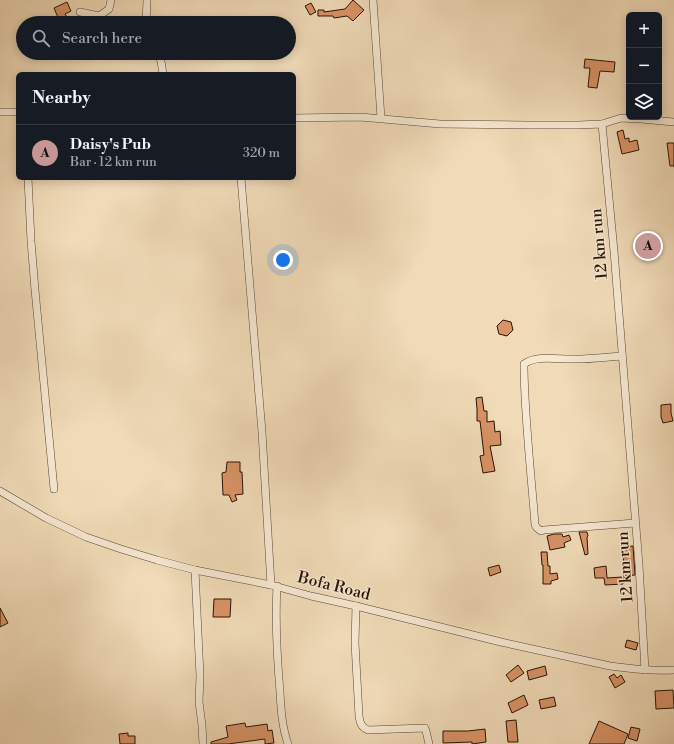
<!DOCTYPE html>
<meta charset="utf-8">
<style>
body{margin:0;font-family:"Libre Bodoni",serif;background:#242831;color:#f1f3f6}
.controls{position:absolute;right:12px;top:12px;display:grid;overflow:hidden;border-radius:6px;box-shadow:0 2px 10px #0003}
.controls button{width:36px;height:36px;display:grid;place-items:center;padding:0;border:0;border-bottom:1px solid #363941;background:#171b24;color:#f1f3f6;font:20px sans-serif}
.you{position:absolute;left:283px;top:260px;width:14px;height:14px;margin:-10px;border:3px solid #fff;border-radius:50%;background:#1a73e8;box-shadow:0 0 0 6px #1a73e833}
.badge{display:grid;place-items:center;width:26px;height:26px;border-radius:50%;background:#c59692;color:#111;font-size:13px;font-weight:700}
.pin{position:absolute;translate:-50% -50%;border:2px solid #fff;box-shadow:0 1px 4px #0006}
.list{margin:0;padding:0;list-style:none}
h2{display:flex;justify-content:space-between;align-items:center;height:52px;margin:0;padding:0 16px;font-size:17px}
h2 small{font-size:13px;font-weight:400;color:#9ea1a6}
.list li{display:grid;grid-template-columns:26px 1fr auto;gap:12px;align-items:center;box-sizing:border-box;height:56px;padding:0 16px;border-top:1px solid #363941}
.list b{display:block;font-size:15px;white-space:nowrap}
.list p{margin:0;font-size:13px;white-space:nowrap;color:#9ea1a6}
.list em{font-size:13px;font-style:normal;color:#9ea1a6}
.icon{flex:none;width:22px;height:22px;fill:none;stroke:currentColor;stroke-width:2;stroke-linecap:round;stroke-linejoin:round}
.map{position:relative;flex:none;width:674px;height:744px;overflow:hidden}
.search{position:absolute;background:#171b24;box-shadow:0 2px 10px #0003;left:16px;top:16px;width:280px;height:44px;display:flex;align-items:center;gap:10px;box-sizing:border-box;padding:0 14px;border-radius:22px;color:#9ea1a6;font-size:15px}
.panel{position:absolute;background:#171b24;box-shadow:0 2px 10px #0003;left:16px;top:72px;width:280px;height:108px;border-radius:6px}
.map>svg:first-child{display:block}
</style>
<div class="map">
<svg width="674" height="744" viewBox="0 0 674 744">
<rect width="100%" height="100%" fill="#f0dab7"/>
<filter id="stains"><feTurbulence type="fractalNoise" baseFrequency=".005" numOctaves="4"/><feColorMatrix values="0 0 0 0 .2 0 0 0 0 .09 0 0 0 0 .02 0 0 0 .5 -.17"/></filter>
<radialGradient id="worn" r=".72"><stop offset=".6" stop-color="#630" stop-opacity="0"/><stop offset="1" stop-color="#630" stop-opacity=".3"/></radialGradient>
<g fill="#d89366" stroke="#281304">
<path d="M353,0L364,10L353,21L347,16L334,18L333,16H318V10H324V12L345,9Z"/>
<path d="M67,2L71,11L65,14L67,17L59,20L54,8Z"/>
<path d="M311,3L316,12L310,15L305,6Z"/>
<path d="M585,59L615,62L614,72L600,71L597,88L588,87L590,68H584Z"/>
<path d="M623,130L625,139L629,138V142L637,140L639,150L622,154L617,132Z"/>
<path d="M667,143H674V166H670Z"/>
<path d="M503,320L511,322L513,330L507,336L499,334L497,326Z"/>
<path d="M482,397L484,411H487V422L494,421L495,432L500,431L501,445L490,446L495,471L483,473L480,456L484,455L480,421H477V409L476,398Z"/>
<path d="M671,404V413L673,421L663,423L661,417V405Z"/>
<path d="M227,462H240V472H242L243,494L235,495L237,500L232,502L229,495H223L222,473L226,472Z"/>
<path d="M579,532H587L588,536L587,537L588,554L585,555Z"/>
<path d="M554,534H562L563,537L569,535L571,540L564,543L565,547L550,550L547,536Z"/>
<path d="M633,546L635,575L624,576L623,547Z"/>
<path d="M541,552H547L548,566H550V574L557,573L558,579L551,581V584H543V565H542Z"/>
<path d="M499,565L501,572L490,576L488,568Z"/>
<path d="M606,566L607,578L622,577L623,584L605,585L604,578H595L594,568Z"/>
<path d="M214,599H231L230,617H213Z"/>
<path d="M0,608L8,623L0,627Z"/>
<path d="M627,640L638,643L636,650L625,647Z"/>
<path d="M518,665L524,673L511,682L506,675Z"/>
<path d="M545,666L547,675L529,680L527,671Z"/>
<path d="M614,674L617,678L621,675L625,682L615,688L609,677Z"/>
<path d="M673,690L674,708L656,709L655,691Z"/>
<path d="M524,695L528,705L512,713L508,703Z"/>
<path d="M554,697L556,706L541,709L539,700Z"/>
<path d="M516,720L518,742H508L506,721Z"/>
<path d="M599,721L628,734L624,744H589Z"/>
<path d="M245,723L246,727L267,724L268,731L272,730L274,743L265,744V739L228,744H211V742L228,737L226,726Z"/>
<path d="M631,727L640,729L637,741L628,738Z"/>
<path d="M485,729L486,742L472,744V742L443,743V731H468Z"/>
<path d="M128,733V736H135V744H120L119,734Z"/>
</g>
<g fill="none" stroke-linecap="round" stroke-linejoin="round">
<defs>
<g id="street">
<path d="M373,0L381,118"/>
<path d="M80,12L99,16L109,9L111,0"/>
<path d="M146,23L147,0"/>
<path d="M157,53L161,61L163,74"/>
<path d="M0,112H18"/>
<path d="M294,118L360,117L440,124L527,125H578L602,124L614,251L639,565L645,670"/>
<path d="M602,124L621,118L641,119L674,122"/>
<path d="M28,178L31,241L35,290L54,489"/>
<path d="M241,178L262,432L271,585"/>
<path d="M622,356C607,357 591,359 576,359C560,360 537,354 524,364C524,390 526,415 528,441C530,469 533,497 535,525L537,528L541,531L544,530L635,523"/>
<path d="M0,491L46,518L86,537L121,549L157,560L195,570L271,585L311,596L356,606L501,642L610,666C631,669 652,671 674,670"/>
<path d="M195,570L200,676L199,702L202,725L203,744"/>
<path d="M277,586C275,622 277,657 280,692C281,710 282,727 288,744"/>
<path d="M356,606L355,643L359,716C360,723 361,727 368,730L425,728L426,731L429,744"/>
</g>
</defs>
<use href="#street" stroke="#5a4531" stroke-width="8"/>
<use href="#street" stroke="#f5e7d0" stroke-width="7"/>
</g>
<g text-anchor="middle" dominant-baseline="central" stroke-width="3" stroke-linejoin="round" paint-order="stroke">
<g font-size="16" fill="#281304" stroke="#f5e7d0">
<text transform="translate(599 244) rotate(-95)">12 km run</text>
<text transform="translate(625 567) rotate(-94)">12 km run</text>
<text transform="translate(334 586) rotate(14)">Bofa Road</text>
</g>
</g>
<rect width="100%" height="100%" filter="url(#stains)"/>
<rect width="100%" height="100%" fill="url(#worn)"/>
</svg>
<div class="controls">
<button>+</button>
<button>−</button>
<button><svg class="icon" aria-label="layers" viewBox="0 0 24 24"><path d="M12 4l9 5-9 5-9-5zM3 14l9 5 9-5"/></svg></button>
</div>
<div class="you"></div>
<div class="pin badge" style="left:648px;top:246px">A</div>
<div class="search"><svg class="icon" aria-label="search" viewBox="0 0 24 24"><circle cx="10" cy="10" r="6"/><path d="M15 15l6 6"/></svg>Search here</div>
<section class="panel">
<h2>Nearby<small></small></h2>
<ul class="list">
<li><span class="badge">A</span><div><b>Daisy's Pub</b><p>Bar · 12 km run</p></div><em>320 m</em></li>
</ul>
</section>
</div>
